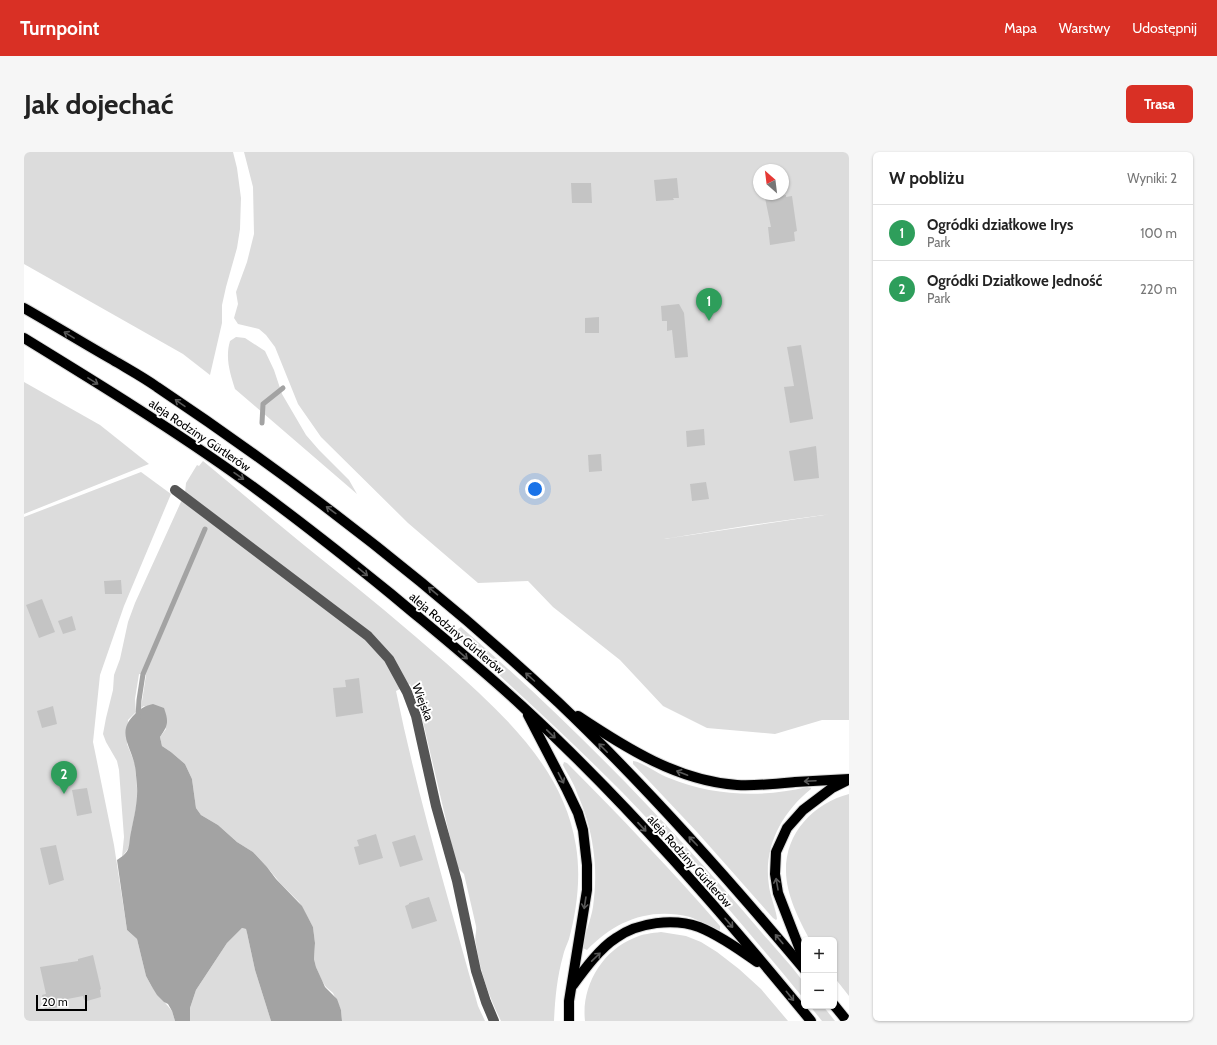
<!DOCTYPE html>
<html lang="pl">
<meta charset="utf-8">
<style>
body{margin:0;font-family:Cabin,sans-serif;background:#f6f6f6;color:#222}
.controls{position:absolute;right:12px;bottom:12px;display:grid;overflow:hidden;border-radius:6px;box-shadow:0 1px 3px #0004}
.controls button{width:36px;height:36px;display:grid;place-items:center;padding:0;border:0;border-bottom:1px solid #e0e0e0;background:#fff;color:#222;font:20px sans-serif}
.compass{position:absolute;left:729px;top:12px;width:36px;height:36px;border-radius:50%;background:#fff;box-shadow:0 1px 3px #0004;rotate:332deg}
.scale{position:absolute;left:12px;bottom:10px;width:51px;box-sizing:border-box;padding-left:4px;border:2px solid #000;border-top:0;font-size:11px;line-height:14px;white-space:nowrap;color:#000;-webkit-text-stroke:3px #fff;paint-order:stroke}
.you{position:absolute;left:511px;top:337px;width:14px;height:14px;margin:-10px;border:3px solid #fff;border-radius:50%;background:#1a73e8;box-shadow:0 0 0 6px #1a73e833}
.badge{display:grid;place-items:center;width:26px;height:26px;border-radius:50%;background:#d93025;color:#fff;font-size:13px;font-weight:700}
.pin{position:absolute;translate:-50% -33px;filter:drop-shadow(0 1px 2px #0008)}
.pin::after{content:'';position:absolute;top:21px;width:14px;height:12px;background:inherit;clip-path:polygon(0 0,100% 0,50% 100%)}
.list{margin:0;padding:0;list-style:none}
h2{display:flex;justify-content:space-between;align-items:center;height:52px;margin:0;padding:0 16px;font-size:17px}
h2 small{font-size:13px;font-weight:400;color:#767676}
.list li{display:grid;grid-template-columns:26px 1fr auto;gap:12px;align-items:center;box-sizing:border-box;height:56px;padding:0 16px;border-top:1px solid #e0e0e0}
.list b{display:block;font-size:15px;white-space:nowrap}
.list p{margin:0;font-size:13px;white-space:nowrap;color:#767676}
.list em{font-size:13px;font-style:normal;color:#767676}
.map{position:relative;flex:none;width:825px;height:869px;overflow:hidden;border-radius:6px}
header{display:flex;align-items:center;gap:24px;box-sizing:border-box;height:56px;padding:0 20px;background:#d93025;color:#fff}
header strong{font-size:19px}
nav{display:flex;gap:22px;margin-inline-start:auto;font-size:14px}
.intro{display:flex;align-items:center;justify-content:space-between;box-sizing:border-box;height:96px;padding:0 24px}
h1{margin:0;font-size:28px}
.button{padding:10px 18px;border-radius:6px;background:#d93025;color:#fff;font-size:14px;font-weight:700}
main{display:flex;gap:24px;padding:0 24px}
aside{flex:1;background:#fff;border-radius:6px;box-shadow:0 1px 3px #0004}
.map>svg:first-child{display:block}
</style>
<header>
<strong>Turnpoint</strong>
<nav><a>Mapa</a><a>Warstwy</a><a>Udostępnij</a></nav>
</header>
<div class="intro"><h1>Jak dojechać</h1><a class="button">Trasa</a></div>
<main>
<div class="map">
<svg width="825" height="869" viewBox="0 0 825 869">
<rect width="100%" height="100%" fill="#fff"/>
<g fill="#dcdcdc" fill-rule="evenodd">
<path d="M0,0H209L213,16L217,46L216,77L213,96L202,135L198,153V171L186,223L159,202L0,112Z"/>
<path d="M220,0H825V568H798L751,582L683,576L639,554L596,508L529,455L504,429L454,431L384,371L297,285L274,252L251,195L242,183L235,177L214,172L210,166L214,152L212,140L223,110L230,82L229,35ZM735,18H759V42H735ZM807,362L640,387L727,373Z"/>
<path d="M212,185L221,186L241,199L250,218L258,242L282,283L295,298L325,328L333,342L211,237C206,221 201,206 206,189Z"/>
<path d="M0,230L76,273L125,312L0,362Z"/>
<path d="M179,309C218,341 257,375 296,406C339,440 381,475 422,511C478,561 540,616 552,694C557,725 553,757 545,787C543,793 540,798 539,804C533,825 531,847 530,869H477C465,845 456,819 452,792C450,785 453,780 452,774L440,722L434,716L432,711L396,557L386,532L372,539C394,646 425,749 454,854L461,869H318L317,858L309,841L302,835L298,829L292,815L290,807L291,791L289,775L275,750L257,732L243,715L229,700L213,690L194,673L177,663L172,656L168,627L161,612L147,600L138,594L136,585L142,577L120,554L117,556L122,523L115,522L111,547L112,560L104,568L103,592L111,612L113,636V651L107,681L106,694L98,705L100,685L95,618L93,609L82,590L79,582L82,566L89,538L90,523L96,507L104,470L111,451L161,341L162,331L173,313L175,314Z"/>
<path d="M117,320L147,342L100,454L76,523L69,590L90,693L103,778L113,787L122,824L128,835L148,859L151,869H0V365Z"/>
<path d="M437,475C545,569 645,671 738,781C744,788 779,826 780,832C781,836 780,842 780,847C722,776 662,706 598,640C543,585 486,532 428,481Z"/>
<path d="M609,609C616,609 636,623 645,626C689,644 737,646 783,635L787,636V637C757,661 739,696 745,734C746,743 753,761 753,767L752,768L749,766L673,680L609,612Z"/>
<path d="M540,610L543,611C596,664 647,718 696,774V778C687,777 676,768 666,765C625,755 591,769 563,798L559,796C560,783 567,768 569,755C575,715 569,677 553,641C550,631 544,623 539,613Z"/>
<path d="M825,642V844L810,825V788H786C775,768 762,742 762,719C761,681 790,651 825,642Z"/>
<path d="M218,776L222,777L223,781L231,818L247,869H166V856L172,838L203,791Z"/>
<path d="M637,780L662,784L677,790L693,800L715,817L737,837L764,869H561C557,834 578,799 610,786C618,782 628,781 637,780Z"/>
<path d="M786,854H799L811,869H798Z"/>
</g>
<path fill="#a3a3a3" d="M129,552L140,556C145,570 144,573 136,585L138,594L147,600L161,612L168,627L172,656L177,663L194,673L213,690L229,700L243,715L252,727L278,754L289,775L291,791L290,807L292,815L301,835L313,847L317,858L318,869H247L231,818L223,781L222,777L218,776L203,791L172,838L166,856V869H151L148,859L144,852L140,850L133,843L128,835L122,824L113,787L103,778L93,708C108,699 104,694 107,680C110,665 114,650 113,634C112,626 112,617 110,610C105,591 93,579 111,562C117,556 121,554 129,552Z"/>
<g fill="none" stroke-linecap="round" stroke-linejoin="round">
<g stroke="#a3a3a3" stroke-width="5">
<path d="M238,271L239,252L259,236"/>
<path d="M114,565L115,548L119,522L181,377"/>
</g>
</g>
<g fill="#c4c4c4">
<path d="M653,26L655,46H649L650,48L632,49L630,28Z"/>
<path d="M547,31H567L568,51H548Z"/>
<path d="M762,43V45L768,44L773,79L770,80L771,89L746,93L744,75H747L741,46Z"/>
<path d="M655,152L660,161L664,205L651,206L648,178L643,179V169H638L637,154Z"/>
<path d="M575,165V181H561V166Z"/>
<path d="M777,193L789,266V267L766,271L760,235L770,234L763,195Z"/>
<path d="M680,277L681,293L663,295L662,279Z"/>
<path d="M792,294L795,326L770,329L765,299Z"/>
<path d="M577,302L578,319L565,320L564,303Z"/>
<path d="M682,330L685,347L668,349L666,332Z"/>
<path d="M97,428L98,442H81L80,429Z"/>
<path d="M18,447L31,480L15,486L2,453Z"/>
<path d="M48,464L52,478L39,482L34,469Z"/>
<path d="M335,526L339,561L312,565L309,536L322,535L321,528Z"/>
<path d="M29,554L33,572L18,576L13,559Z"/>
<path d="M63,636L68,661L53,664L48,638Z"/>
<path d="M352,682L359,706L335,713L330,695L335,694L333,688Z"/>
<path d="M391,683L399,708L376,715L368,690Z"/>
<path d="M32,693L40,728L25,733L16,696Z"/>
<path d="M405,745L413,769L388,777L381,754L385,752V751Z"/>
<path d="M69,803L77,837L76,838L77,845L63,849V847L60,848L59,844L33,849L35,855L21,858L18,843L22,842L16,815L54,809V807Z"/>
</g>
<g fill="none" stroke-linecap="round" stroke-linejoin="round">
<defs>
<g id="major">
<path d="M0,156C30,173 59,191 89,208C104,217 119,225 133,235C275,330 410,434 535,551C622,634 703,725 780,817"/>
<path d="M0,186C75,232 150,278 221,329C271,365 319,403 367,442C411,479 456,515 499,555C603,651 697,759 787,869"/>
<path d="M504,563L543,638L554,661L559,678L563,713V738L545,849V869"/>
<path d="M554,564C602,596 654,629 713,633C732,634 751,632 771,630C789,629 807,628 825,627"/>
<path d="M780,808L754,741L751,722L752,700L763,676L779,658L808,636L822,629"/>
<path d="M549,833C560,818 576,796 592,786C614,770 650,766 675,775C695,783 715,797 733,810"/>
<path d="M810,853L823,869"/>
</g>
</defs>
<use href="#major" stroke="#dbdbdb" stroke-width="12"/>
<path stroke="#555" stroke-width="10" d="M151,338L344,484L365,507L383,540L392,564L412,654L433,729L452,819L462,850L470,869"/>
<use href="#major" stroke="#000" stroke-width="10"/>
</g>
<defs><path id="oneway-shaft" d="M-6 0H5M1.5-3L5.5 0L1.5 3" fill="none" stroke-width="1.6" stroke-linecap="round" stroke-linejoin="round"/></defs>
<g stroke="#595959">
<use href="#oneway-shaft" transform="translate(45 183) rotate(-149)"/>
<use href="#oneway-shaft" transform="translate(69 229) rotate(32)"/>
<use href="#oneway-shaft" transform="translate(156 251) rotate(-145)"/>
<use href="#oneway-shaft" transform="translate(215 324) rotate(35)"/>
<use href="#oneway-shaft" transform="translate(307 358) rotate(-144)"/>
<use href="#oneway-shaft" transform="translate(339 420) rotate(39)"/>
<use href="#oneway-shaft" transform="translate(409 439) rotate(-140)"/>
<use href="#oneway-shaft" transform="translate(439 503) rotate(41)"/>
<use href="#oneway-shaft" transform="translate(506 525) rotate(-138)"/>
<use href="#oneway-shaft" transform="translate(527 582) rotate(44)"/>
<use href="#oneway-shaft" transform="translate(579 596) rotate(-135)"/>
<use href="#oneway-shaft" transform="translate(658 621) rotate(-159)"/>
<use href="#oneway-shaft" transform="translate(537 626) rotate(63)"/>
<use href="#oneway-shaft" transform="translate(786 629) rotate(177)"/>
<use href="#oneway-shaft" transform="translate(618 675) rotate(47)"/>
<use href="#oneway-shaft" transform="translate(669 689) rotate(-134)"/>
<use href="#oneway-shaft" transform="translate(753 732) rotate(-100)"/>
<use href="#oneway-shaft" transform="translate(561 751) rotate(99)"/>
<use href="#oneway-shaft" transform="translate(705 771) rotate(49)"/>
<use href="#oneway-shaft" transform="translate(755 787) rotate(-130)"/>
<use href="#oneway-shaft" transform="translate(572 805) rotate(-44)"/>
<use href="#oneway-shaft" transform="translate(766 844) rotate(51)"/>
</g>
<g text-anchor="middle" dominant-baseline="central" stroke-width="4" stroke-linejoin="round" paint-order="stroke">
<g font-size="12" fill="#000" stroke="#fff">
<text transform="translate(176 283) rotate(34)">aleja Rodziny Gürtlerów</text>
<text transform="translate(433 481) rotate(40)">aleja Rodziny Gürtlerów</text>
<text transform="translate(399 550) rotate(69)">Wiejska</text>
<text transform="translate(666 709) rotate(48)">aleja Rodziny Gürtlerów</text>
</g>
</g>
</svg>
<div class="controls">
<button>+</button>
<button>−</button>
</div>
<svg class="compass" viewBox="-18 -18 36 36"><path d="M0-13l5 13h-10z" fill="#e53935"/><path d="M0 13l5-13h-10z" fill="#767676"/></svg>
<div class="scale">20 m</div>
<div class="you"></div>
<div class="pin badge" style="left:685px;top:169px;background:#2e9e5b">1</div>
<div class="pin badge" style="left:40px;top:642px;background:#2e9e5b">2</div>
</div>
<aside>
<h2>W pobliżu<small>Wyniki: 2</small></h2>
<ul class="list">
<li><span class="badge" style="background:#2e9e5b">1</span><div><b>Ogródki działkowe Irys</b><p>Park</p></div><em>100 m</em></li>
<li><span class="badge" style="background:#2e9e5b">2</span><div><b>Ogródki Działkowe Jedność</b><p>Park</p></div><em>220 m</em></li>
</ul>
</aside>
</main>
